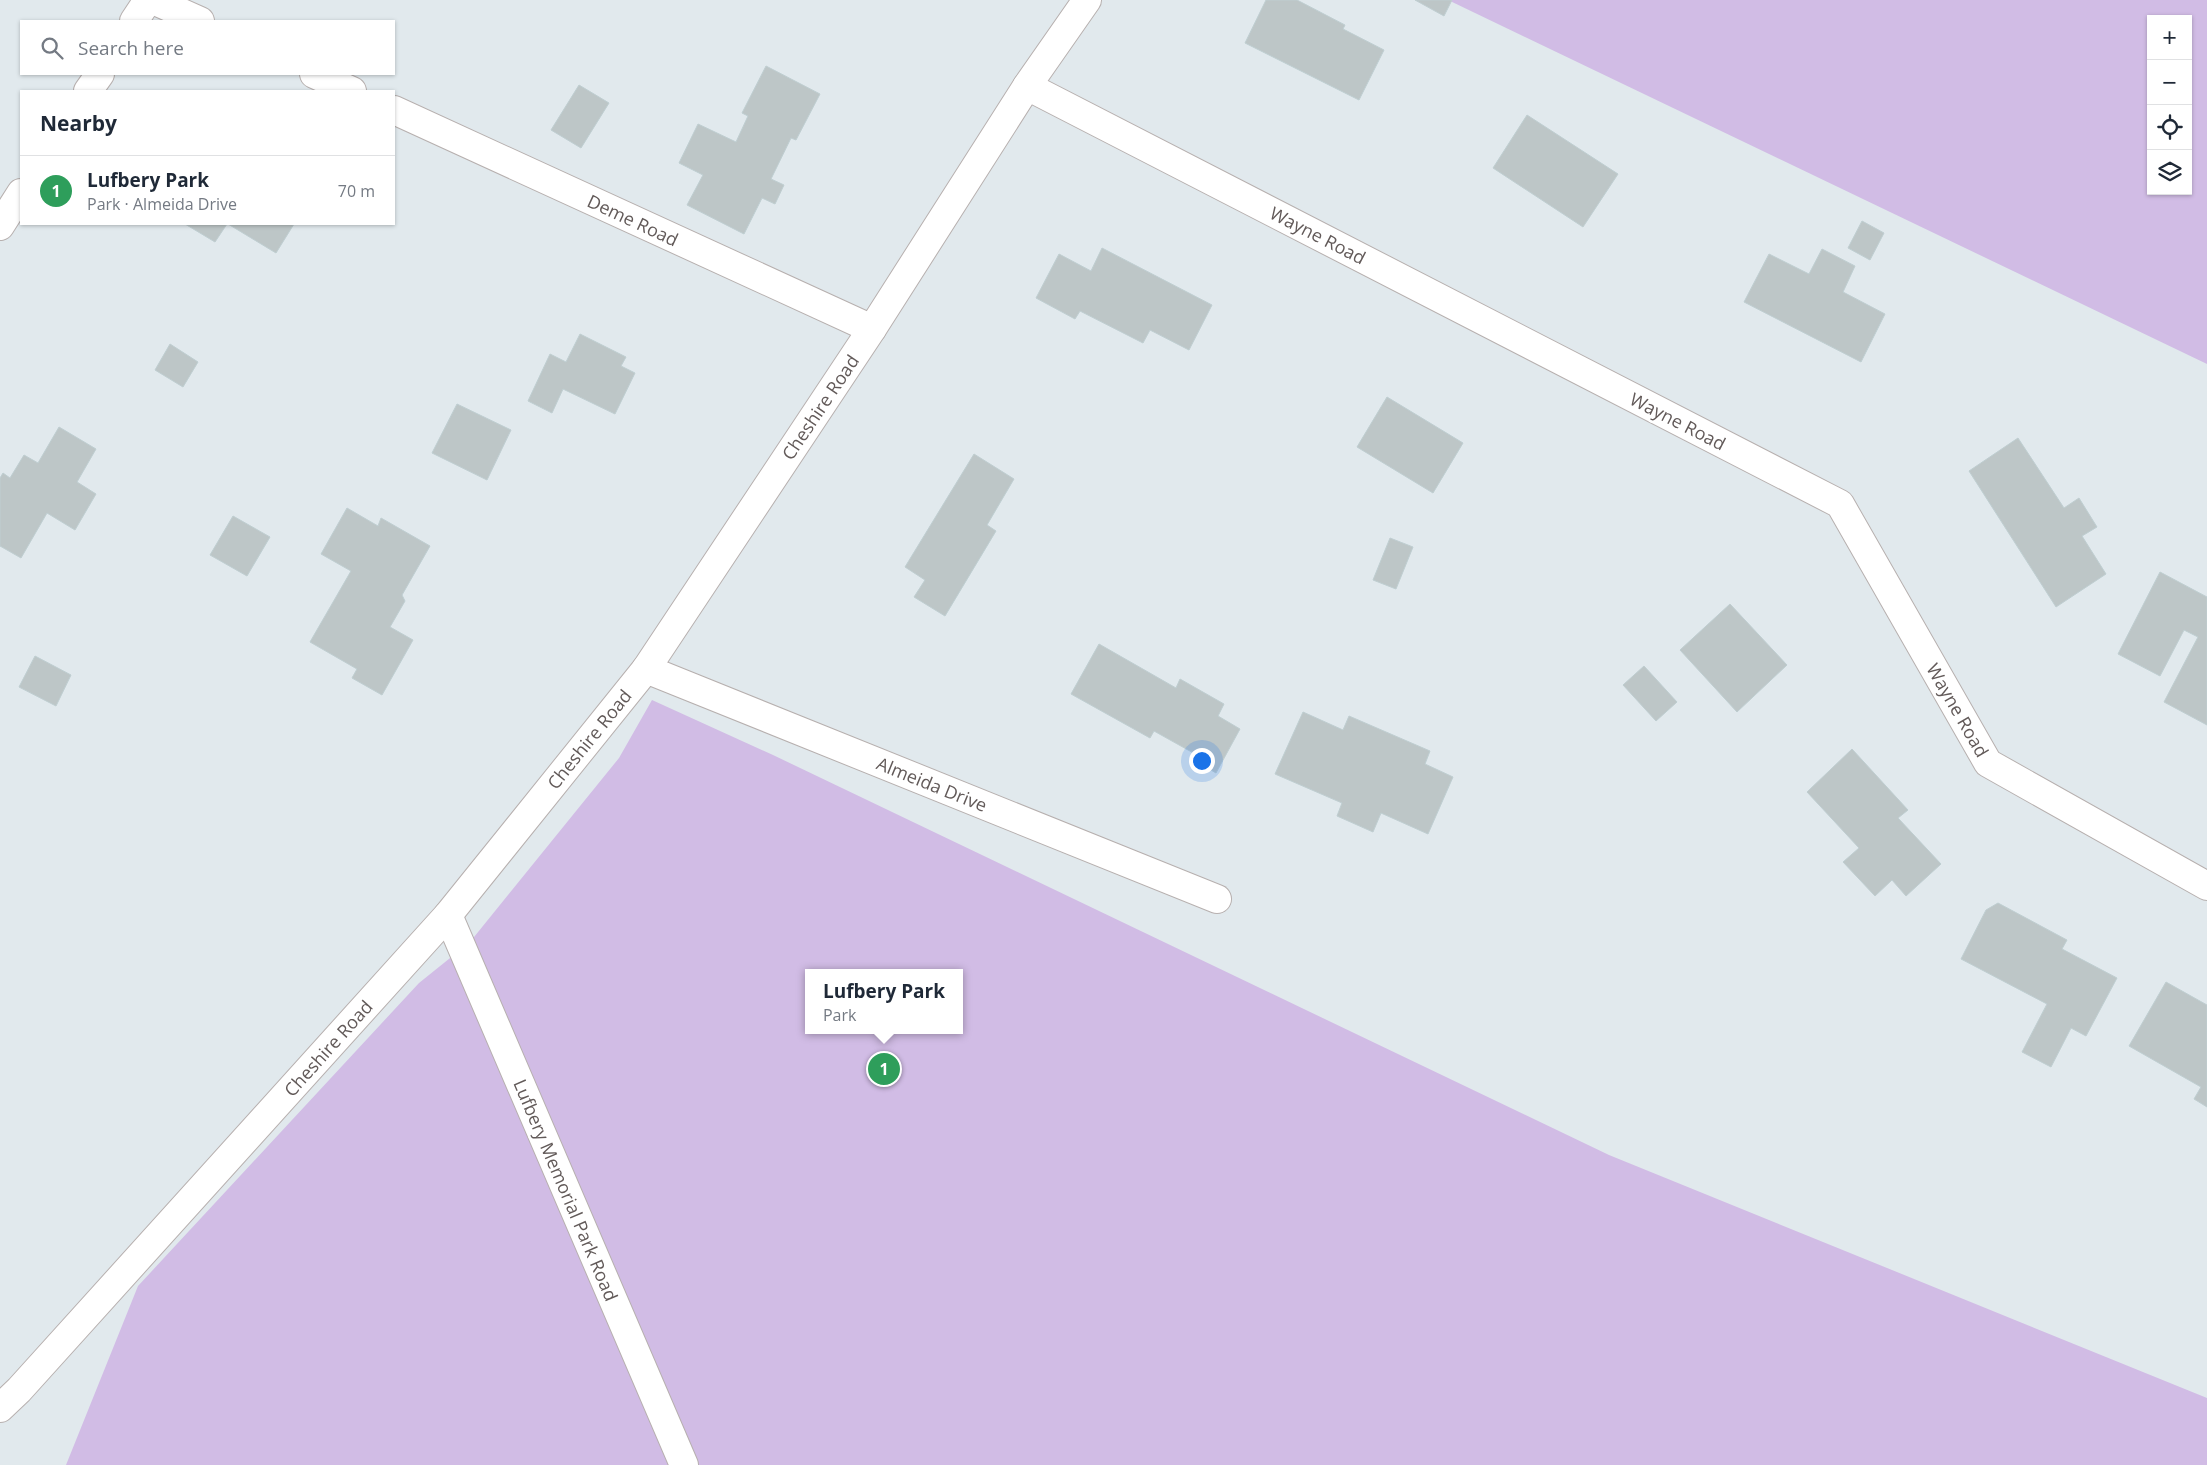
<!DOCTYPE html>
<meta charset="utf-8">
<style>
body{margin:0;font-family:"Open Sans",sans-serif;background:#f6f6f7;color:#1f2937}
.controls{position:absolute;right:15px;top:15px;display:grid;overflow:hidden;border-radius:0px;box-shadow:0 1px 4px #0004}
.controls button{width:45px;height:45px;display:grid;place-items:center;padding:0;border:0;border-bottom:1px solid #e0e1e3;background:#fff;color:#1f2937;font:25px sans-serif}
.you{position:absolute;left:1201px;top:760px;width:18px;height:18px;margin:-12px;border:4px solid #fff;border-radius:50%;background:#1a73e8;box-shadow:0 0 0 8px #1a73e833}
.badge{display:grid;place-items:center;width:32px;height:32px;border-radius:50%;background:#2563eb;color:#fff;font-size:16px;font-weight:700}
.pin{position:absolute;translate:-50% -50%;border:2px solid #fff;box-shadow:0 1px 5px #0006}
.popup{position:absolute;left:805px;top:969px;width:158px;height:65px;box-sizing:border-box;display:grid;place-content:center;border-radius:0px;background:#fff;filter:drop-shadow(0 1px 4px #0005);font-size:16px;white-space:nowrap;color:#747a83}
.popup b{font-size:19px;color:#1f2937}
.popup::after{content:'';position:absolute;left:50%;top:100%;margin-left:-10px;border:10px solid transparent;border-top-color:#fff}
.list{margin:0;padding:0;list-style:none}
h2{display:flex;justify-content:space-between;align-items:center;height:65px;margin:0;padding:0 20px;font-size:21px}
h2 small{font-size:16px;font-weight:400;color:#747a83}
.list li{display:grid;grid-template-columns:32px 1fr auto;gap:15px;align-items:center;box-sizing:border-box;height:70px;padding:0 20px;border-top:1px solid #e0e1e3}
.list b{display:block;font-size:19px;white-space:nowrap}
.list p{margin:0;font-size:16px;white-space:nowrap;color:#747a83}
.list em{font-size:16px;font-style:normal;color:#747a83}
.icon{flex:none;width:28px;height:28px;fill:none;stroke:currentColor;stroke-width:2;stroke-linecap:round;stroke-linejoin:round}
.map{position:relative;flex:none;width:2207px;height:1465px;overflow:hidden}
.search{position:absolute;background:#fff;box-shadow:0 1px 4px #0004;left:20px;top:20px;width:375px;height:55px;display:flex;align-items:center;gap:12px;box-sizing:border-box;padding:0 18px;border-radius:0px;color:#747a83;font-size:19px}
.panel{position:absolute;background:#fff;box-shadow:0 1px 4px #0004;left:20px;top:90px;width:375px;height:135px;border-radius:0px}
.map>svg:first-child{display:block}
</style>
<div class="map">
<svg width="2207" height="1465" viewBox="0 0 2207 1465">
<rect width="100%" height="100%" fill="#e1e9ed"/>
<g fill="#d1bce5" fill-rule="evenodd">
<path d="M1448,0H2207V364ZM2151,19H2188V191H2151Z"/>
<path d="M652,700L773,755L1609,1155L2207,1398V1465H66L138,1286L419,983L470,942L619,758ZM809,973H959V1030H809Z"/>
</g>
<g fill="#bdc6c7" stroke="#bfced1">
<path d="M1266,0H1297L1345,25L1343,29L1384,50L1359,100L1245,43Z"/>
<path d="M1415,0H1452L1444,16Z"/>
<path d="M766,66L820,94L796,140L791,138L771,179L784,185L775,204L762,198L744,234L687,205L703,175L679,163L698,124L736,142L748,116L742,113Z"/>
<path d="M579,85L609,103L581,148L551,130Z"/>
<path d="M1527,115L1618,174L1583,227L1493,168Z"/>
<path d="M1862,221L1884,233L1870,260L1848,248Z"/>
<path d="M185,224H227L215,242Z"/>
<path d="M228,224H294L276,253Z"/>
<path d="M1102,248L1212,305L1189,350L1150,330L1143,343L1080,311L1075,319L1036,298L1059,254L1091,271Z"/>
<path d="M1822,249L1855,266L1843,292L1885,314L1861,362L1744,302L1769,254L1809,274Z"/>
<path d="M580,334L626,357L621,366L635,373L615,414L563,389L552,413L528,401L550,354L566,362Z"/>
<path d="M170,344L198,362L183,387L155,370Z"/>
<path d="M1387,397L1463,443L1433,493L1357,447Z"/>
<path d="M457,404L511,430L487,480L432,453Z"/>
<path d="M59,427L96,449L77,482L96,494L75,530L47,513L21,558L0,546V478L3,473L10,478L24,455L38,463Z"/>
<path d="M2018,438L2064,508L2079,498L2097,527L2082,536L2106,574L2056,607L1969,471Z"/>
<path d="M974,454L1014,479L987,525L996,531L945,616L914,597L925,580L905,567Z"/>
<path d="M347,508L378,526L381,518L430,546L402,595L405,601L390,627L413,640L382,695L352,678L357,669L310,642L351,571L321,554Z"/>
<path d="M233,516L270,537L247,576L210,555Z"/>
<path d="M1390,538L1413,547L1396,589L1373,580Z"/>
<path d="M2160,572L2207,597V725L2164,702L2198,637L2184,630L2160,676L2118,654Z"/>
<path d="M1730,604L1787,665L1737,712L1680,650Z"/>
<path d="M1099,644L1176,688L1180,679L1224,704L1218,716L1240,729L1216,773L1194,760L1197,755L1154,731L1150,738L1071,694Z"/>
<path d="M35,656L71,675L56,706L19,687Z"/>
<path d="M1644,666L1677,702L1656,721L1623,685Z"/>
<path d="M1303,712L1343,730L1349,716L1430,751L1425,764L1453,777L1428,834L1381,813L1373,832L1337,816L1342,803L1275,774Z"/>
<path d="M1852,749L1908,810L1898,818L1941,864L1906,896L1892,880L1875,896L1843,862L1859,848L1807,792Z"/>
<path d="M1998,903L2067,940L2062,949L2117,978L2086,1036L2071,1028L2051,1067L2022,1052L2047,1004L1961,959L1986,910Z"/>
<path d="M2166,982L2207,1005V1107L2194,1099L2201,1087L2129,1046Z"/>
</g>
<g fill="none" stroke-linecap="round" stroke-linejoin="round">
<defs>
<g id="minor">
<path d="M153,0L200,21"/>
<path d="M134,21L148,0"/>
<path d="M314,74L352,91"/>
<path d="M1027,86L1840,504L1988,763L2207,886"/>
<path d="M88,91L100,74"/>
<path d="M394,110L872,329"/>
<path d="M0,226L21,193"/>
<path d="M646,669L1217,899"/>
<path d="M448,915L684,1465"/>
<path d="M0,1408L19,1390L448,915L646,669L872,329L1027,86L1087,0"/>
</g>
</defs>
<use href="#minor" stroke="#b7b0af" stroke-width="30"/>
<use href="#minor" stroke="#fff" stroke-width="28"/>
</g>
<g text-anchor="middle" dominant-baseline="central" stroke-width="5" stroke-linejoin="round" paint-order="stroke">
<g font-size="18" fill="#625a59" stroke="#fff">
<text transform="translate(633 220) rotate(25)">Deme Road</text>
<text transform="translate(1318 235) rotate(27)">Wayne Road</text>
<text transform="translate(820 407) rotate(-56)">Cheshire Road</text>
<text transform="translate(1678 421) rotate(27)">Wayne Road</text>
<text transform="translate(1958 710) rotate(60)">Wayne Road</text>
<text transform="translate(589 739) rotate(-51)">Cheshire Road</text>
<text transform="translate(932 784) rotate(22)">Almeida Drive</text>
<text transform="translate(328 1048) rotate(-48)">Cheshire Road</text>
<text transform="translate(566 1190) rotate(67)">Lufbery Memorial Park Road</text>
</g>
</g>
</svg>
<div class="controls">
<button>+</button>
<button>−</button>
<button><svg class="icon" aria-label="locate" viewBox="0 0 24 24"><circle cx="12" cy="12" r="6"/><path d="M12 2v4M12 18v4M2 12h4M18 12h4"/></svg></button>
<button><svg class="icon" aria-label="layers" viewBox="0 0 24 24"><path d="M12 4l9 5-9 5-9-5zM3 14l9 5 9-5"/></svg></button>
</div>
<div class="you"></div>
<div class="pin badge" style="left:884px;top:1069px;background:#2e9e5b">1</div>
<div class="popup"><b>Lufbery Park</b>Park</div>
<div class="search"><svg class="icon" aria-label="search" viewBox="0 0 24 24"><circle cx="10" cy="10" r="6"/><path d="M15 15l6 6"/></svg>Search here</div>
<section class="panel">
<h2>Nearby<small></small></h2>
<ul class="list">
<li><span class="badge" style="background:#2e9e5b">1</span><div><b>Lufbery Park</b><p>Park · Almeida Drive</p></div><em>70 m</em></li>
</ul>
</section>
</div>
